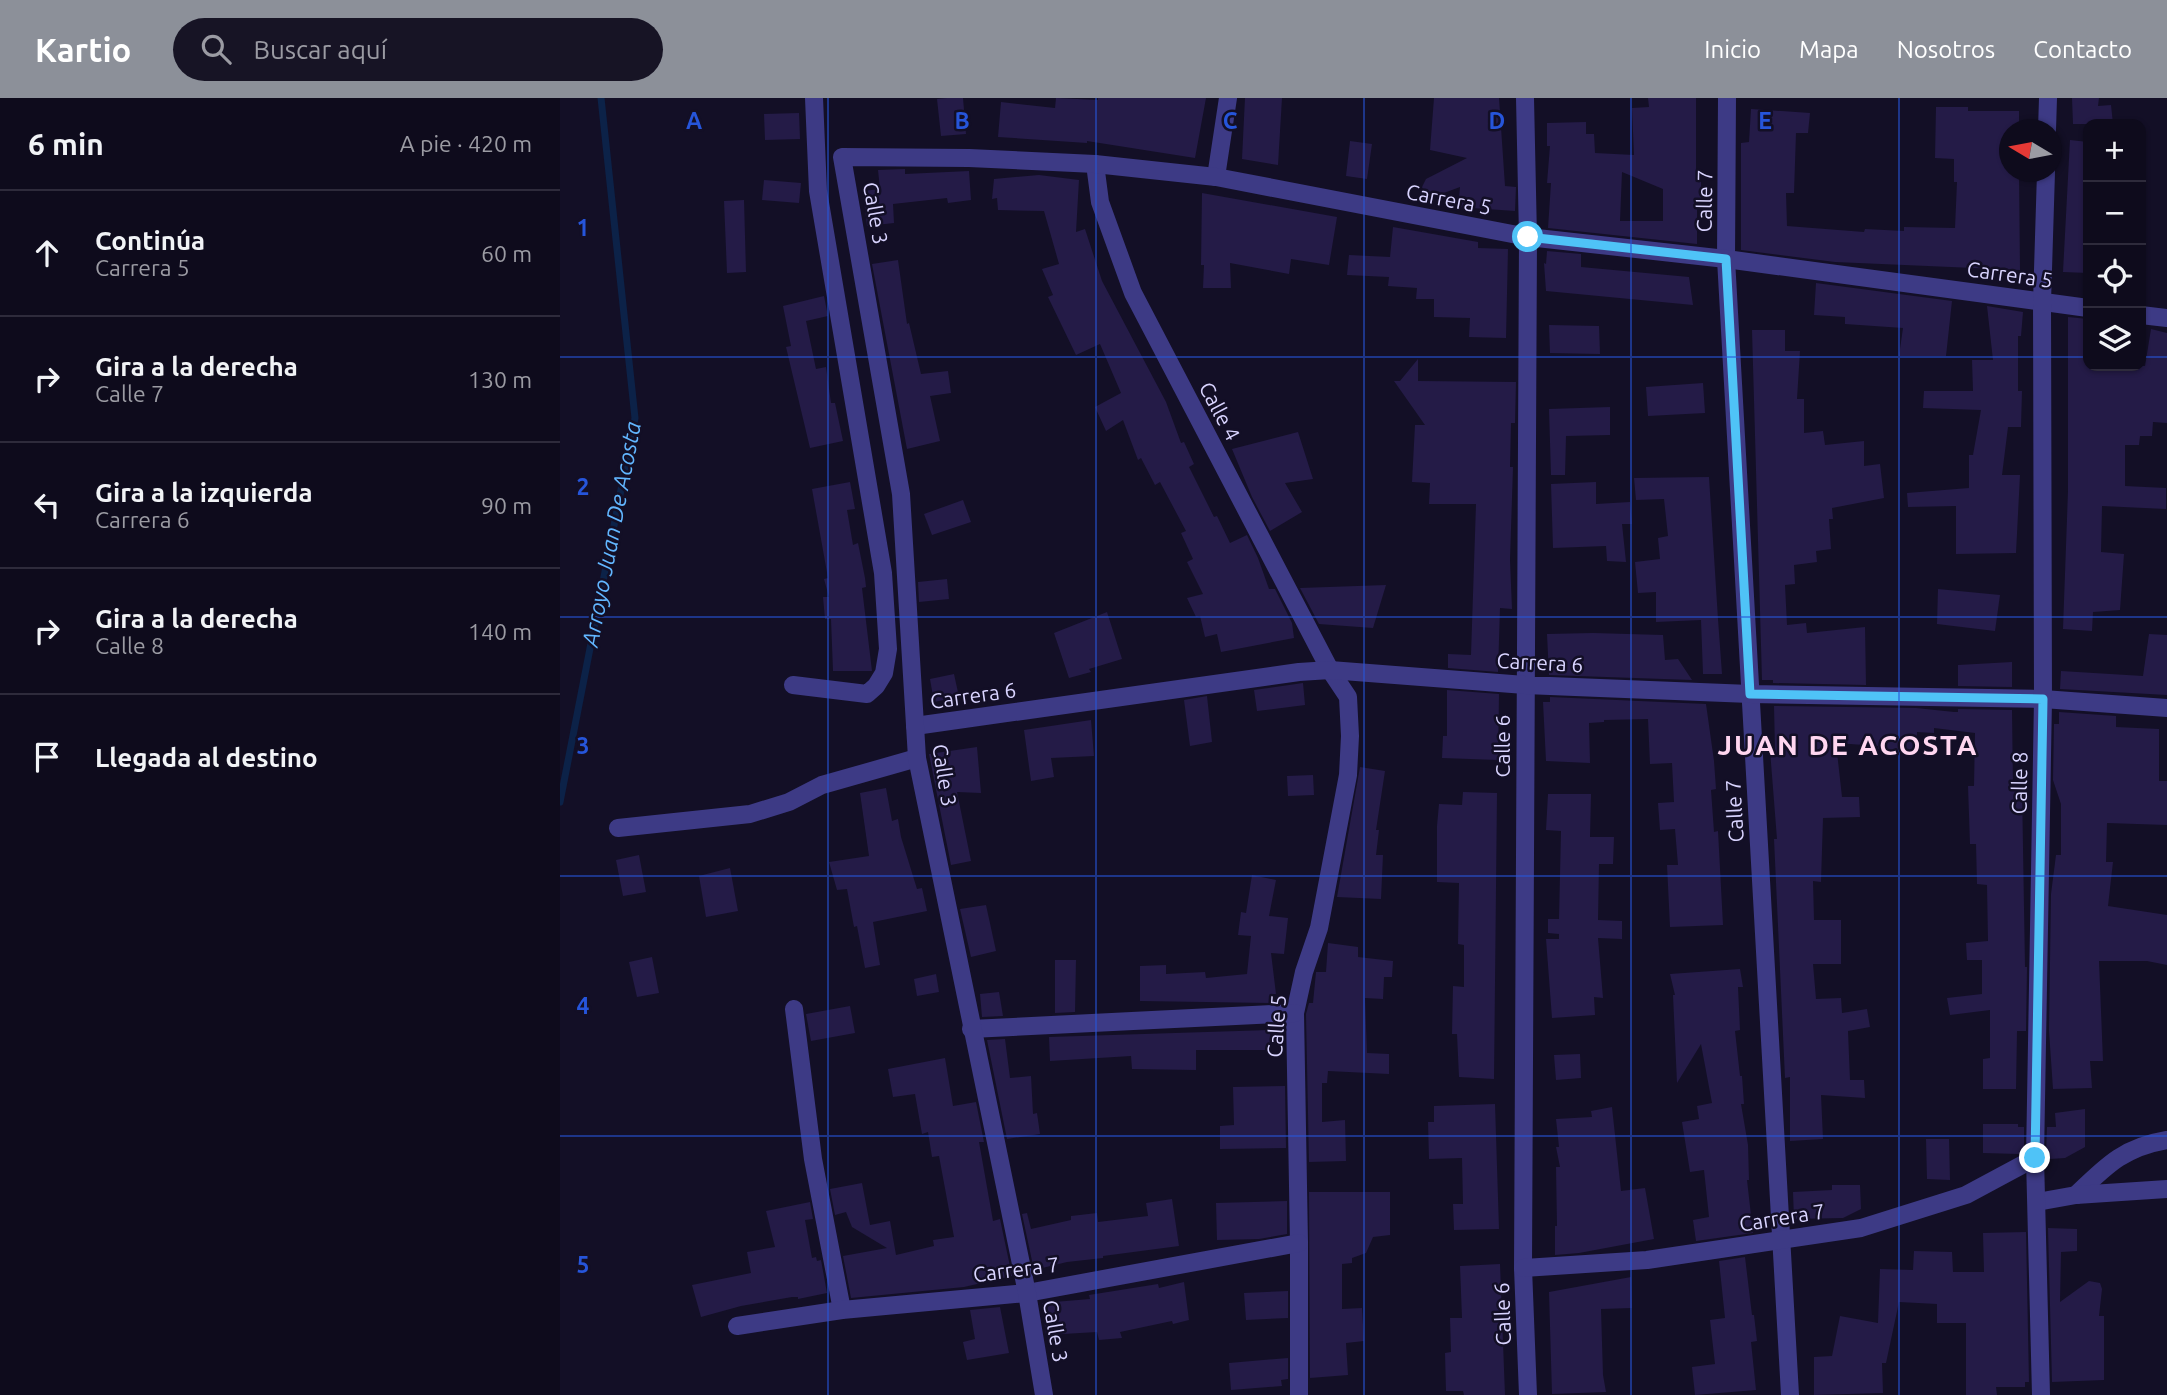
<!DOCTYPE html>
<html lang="es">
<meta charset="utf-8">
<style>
body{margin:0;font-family:Ubuntu,sans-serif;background:#171425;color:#f1f3f6}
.controls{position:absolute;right:21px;top:21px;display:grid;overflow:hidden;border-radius:14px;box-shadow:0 2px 5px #0004}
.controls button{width:63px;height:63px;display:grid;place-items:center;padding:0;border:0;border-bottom:2px solid #2e2b3b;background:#0e0b1c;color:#f1f3f6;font:35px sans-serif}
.compass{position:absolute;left:1439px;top:21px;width:63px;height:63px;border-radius:50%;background:#0e0b1c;box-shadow:0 2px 5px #0004;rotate:280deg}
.stop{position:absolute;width:21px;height:21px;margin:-16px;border:5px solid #4fc3f7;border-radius:50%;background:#fff}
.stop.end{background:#4fc3f7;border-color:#fff;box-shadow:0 2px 7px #0008}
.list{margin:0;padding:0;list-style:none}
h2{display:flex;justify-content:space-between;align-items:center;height:91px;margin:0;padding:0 28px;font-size:30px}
h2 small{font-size:23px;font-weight:400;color:#9b9ba3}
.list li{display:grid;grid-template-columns:46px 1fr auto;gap:21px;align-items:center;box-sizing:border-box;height:126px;padding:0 28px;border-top:2px solid #2e2b3b}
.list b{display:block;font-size:26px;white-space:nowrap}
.list p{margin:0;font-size:23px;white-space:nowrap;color:#9b9ba3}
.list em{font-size:23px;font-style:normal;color:#9b9ba3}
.icon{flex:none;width:38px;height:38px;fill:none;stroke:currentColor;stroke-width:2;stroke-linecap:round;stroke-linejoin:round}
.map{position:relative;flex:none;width:1607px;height:1297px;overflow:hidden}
header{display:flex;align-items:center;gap:42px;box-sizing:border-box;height:98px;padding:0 35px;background:#8c9099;color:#fff}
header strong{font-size:33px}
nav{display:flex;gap:38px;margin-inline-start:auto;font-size:24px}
.search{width:490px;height:63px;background:#171425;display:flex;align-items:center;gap:18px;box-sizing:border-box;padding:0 24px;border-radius:38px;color:#9b9ba3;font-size:26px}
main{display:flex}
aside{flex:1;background:#0e0b1c}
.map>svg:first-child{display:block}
</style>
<header>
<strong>Kartio</strong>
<div class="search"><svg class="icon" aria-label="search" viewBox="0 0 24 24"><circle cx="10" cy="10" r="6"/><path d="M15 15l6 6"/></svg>Buscar aquí</div>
<nav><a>Inicio</a><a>Mapa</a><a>Nosotros</a><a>Contacto</a></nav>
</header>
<main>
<aside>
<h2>6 min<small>A pie · 420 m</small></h2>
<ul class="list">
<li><svg class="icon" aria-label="ahead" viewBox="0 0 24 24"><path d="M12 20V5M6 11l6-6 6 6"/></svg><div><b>Continúa</b><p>Carrera 5</p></div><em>60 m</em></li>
<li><svg class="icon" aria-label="right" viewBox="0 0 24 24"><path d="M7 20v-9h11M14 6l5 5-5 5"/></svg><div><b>Gira a la derecha</b><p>Calle 7</p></div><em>130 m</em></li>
<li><svg class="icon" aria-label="left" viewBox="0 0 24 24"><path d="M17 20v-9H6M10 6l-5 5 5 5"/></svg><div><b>Gira a la izquierda</b><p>Carrera 6</p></div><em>90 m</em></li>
<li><svg class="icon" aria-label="right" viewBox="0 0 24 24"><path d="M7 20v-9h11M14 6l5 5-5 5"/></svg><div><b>Gira a la derecha</b><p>Calle 8</p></div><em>140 m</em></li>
<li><svg class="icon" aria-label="arrive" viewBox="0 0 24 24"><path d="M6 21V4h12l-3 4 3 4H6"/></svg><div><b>Llegada al destino</b></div></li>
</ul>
</aside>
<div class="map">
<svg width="1607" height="1297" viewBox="0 0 1607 1297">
<rect width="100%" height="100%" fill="#130f26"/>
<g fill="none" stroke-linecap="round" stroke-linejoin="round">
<path stroke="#0c2248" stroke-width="7" d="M0,704L75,320L41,0"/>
</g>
<g fill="#241b47" fill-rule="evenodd">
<path d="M387,0H403L406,36L381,38L377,1Z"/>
<path d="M496,0L538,2V0H646L635,60L527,43V45L438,39L441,4L495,10Z"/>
<path d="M685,0H722L718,67L682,61Z"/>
<path d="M874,0H939L945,88L956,89L955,113L898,109L900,89L873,99L865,96L862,89L866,81L907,60L870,52Z"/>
<path d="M1088,0H1136V77H1141V107H1137V146L988,130L991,85H987L990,48H987V25L1026,24V36H1034L1035,55L1074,57L1072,10L1089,9ZM1062,74L1103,91V123H1060Z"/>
<path d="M1512,0H1539L1538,8L1551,7L1553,26H1513Z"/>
<path d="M1376,9H1408V13H1459V32H1450V74H1459L1460,172L1275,164L1181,152V45L1189,44L1191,11L1250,15L1248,35H1236L1234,95H1226L1227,128L1304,134L1305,131L1344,133V129L1395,130L1397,84H1394V61L1375,60Z"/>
<path d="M239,15L240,41L205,42L204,16Z"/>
<path d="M1510,42L1528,44V175L1503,174Z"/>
<path d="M790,43L812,46L807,81L786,78Z"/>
<path d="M345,71V76L409,73L411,102L388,105L387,100L333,106L334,125L307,128L303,93L320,91L318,72Z"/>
<path d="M479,77L519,82L516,134L525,131L542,183L606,304L621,345L624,344L634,366L629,369L654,419L657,418L670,445L687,437L698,460L709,491H715L732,525L734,540L661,554L657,536L645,539L640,518L636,519L627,500L643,496L627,464L633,461L621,435L626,433L600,384L595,387L581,360L578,362L563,322L546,333L535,309L561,295L540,246L516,257L488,199L493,197L482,171L499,166L484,113L438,112L437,100L432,101L434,81Z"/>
<path d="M204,82L241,85L239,105L202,102Z"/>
<path d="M642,95L777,119L769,167L731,161L729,176L670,165L671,190H643L644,167H641Z"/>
<path d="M184,102L186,174L167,175L164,103Z"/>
<path d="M833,129L918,144V150L948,151L946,240L909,239L910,220L874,219V201H856L857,190L828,188L829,179L787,177L789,157L830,159Z"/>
<path d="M987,153L1021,156V169L1129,179L1133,207L986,193L984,165L986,166Z"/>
<path d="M338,162L347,226L349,225L361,276L388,273L391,295L370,298L380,343L347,351L312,166Z"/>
<path d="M1256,185L1392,203L1386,258H1339L1343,230L1285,226V219L1254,217Z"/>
<path d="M264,198L268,218L246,223L256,271L266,269L271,305H275L283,343L250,350L226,249L231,248L223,208Z"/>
<path d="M1427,208L1463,214L1461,238H1458V293H1462L1461,329H1448L1442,377H1460L1456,455L1396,456V408L1348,409L1347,395L1409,390V357H1413L1421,312L1363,310L1364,293H1413L1412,262H1433Z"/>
<path d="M1508,219L1528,221V268H1585L1591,231L1607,235V325L1593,324L1592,338H1580L1579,347H1565V388L1606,390V411L1542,408L1541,454L1564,456L1560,512L1533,514L1532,533L1503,531L1508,393Z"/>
<path d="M989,227L1039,228L1040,256L990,255Z"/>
<path d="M1192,232H1225V253H1240L1237,301H1244V335L1263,333L1265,347L1304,343V368L1320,366L1324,400L1272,410L1273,421H1269L1271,451L1256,453L1257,464L1234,467L1235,486L1225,487L1227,527L1246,525L1247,535L1305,529L1306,587L1213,585V582H1202Z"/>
<path d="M858,261V283L956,284L955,325H951L950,369H953L950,462L952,511L940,510L938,574L888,570V556L911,557L916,406H869L870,385L852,384L855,327H865L834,283H840Z"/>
<path d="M1143,285L1145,315L1088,318L1086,289Z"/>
<path d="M1050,309V337L1006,338L1005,377H991L989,311Z"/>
<path d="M738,334L753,381L725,385L742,414L710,433L692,399L672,351Z"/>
<path d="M1149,379L1158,521L1162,576H1143L1141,522L1096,524V494L1078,495L1075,464L1100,461L1098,440L1108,438L1104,401L1076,402L1074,380Z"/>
<path d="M290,384L295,411L287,412L293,447L298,445L305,480L306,489L302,490L312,573H273L271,521H265L263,499H269L264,481L268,480L252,391Z"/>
<path d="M1036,384V406L1070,404L1072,426H1062L1066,464L1047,463L1046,448L993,450L991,386Z"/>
<path d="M403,402L411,424L372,437L364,416Z"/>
<path d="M387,481L389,501L359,504L358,484Z"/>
<path d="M826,487L813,530L759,526L740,490Z"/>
<path d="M1378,491L1440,497L1435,533L1377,526Z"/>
<path d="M547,514L562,561L529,571L531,574L509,580L494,535Z"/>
<path d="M1033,535L1103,537L1105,562L1118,561L1132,582L989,577L987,536Z"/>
<path d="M1589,536L1607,537V597L1500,591L1501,573L1583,578Z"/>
<path d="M1452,564V589L1398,588V567Z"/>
<path d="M394,576L399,599L374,604L370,581Z"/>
<path d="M743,585L745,607L697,613L694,592Z"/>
<path d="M887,592L939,596L938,662L882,660L883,638H887Z"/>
<path d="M647,598L652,644L630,648L624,602Z"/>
<path d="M990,599L1146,606L1154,663L1156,691L1151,692L1154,734L1158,733L1163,827L1110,829L1107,767H1118L1115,731L1100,732L1098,705L1114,704L1112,665L1090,666L1088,621L1044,622V624L1029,625L1030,665L986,663L983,604H990Z"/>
<path d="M1214,608L1356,610L1394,614H1398V611L1452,612L1453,690H1462L1465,869H1467L1466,933H1457L1456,991H1423V961L1430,960V912L1390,917L1387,900L1422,896V862H1407L1406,845L1428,843L1427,787L1417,786L1416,746H1410L1408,688H1414L1415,635L1374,630V635L1357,634L1356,655L1318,651V648L1276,645L1282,699H1299L1300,719L1263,720L1261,784L1253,783L1254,822H1281V866H1253L1256,901L1281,900L1282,915L1307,911L1310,929L1288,933L1290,982H1304L1305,1000L1261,997L1263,1041L1230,1043V979L1225,980L1214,741H1217L1210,652H1215Z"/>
<path d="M1499,614L1556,618V629L1599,631V683H1607V727L1547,725L1546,764H1553L1548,808L1607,817V867L1587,863H1539L1543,963H1530L1532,990L1493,991L1489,933L1491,796L1496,757H1501V706L1493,682L1494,626H1499Z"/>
<path d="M531,622L534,658L491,660L494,679L471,683L464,632Z"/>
<path d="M417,649L421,695L397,694L411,763L391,767L369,656Z"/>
<path d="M800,669L825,673L816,732H819L816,757H823L821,801L777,799Z"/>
<path d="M753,677L754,697L728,698L727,678Z"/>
<path d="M326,690L332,723L338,721L341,739L357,791L362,790L367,813L313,824L320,867L305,870L297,828L294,829L287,791L277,792L269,764L309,758L300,695Z"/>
<path d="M903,694L937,695L934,981L899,979L897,936H892L893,888L904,889V847L898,846L899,785L877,784V728L879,706L902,707Z"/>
<path d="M988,696H1031L1030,739H1054L1053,766H1039L1038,822L1062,823V841L1038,840L1043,900L1034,899L1035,917L992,920L986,841H999V836L988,835V821H999L1001,733L986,732Z"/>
<path d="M79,757L86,794L63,798L56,762Z"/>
<path d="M170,770L178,813L146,819L139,778Z"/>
<path d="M692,777L716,782L709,818L728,820L724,856L711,855L716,896H710V905L580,903V868L606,867V876L645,874L646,880L687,876L691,838L678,837L681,814L686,815Z"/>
<path d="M426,807L436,853L411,859L400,811Z"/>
<path d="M768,845L798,849V859L833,863L832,879H824L823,901L805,900L807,955L829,956V976L768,973L767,985H762V1024L785,1022L786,1063L749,1064L746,916L749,905H753L756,874H766Z"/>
<path d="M92,859L99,895L77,899L69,864Z"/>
<path d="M495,862H516L515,914L495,915Z"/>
<path d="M1180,871L1183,889H1178L1180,932L1175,933L1180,978H1182L1184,1006H1181L1188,1047L1189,1082H1187L1193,1135L1136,1143L1133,1122L1149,1119L1144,1072L1130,1074L1122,1024L1139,1021L1137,1008L1152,1005L1141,946L1117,985L1113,897H1115L1110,876Z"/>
<path d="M376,876L379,894L357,898L354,881Z"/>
<path d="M439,894L443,918L422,919L420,896Z"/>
<path d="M290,908L295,935L251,943L246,916Z"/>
<path d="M710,932L711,952H636V972L572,971L571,958L490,963L489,939Z"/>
<path d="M445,941L450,980L471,978L473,1016L477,1015L480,1036L447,1041L427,942Z"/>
<path d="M1020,956L1021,980L996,982L994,957Z"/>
<path d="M385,960L393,1008L416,1004L424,1044H419L433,1123L440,1121L452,1178L404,1189L291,1200L283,1158L327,1150L292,1129L286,1114L275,1117L270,1091L302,1085L310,1127L330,1123L336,1157L374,1148L373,1142L394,1139L379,1058L372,1059L368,1034L362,1036L355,996L333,999L328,971Z"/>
<path d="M725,988L726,1050L660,1051V1028L674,1027L673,989Z"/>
<path d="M935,1006L939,1131L894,1132L893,1106H903L902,1060L869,1061L868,1024H874V1008Z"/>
<path d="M1052,1009L1061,1093L1085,1090L1094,1141L1019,1155L995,1157V1128H997L996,1069H1000L996,1049H999L996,1021L1032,1019L1031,1013Z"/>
<path d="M1525,1011V1049L1505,1060L1490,1061V1056H1486L1487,1029H1496L1495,1015Z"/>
<path d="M1423,1026H1458V1029H1464V1053L1459,1056L1423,1055Z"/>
<path d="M1366,1041H1389L1390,1082L1367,1081Z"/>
<path d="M1272,1087H1300L1301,1111L1283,1120L1234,1121L1233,1094L1272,1092Z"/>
<path d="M749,1094H830V1137L813,1139L806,1155L792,1160V1165L782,1166V1211L802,1210L804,1243L786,1245L788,1277L750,1280Z"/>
<path d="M612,1101L619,1148L543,1158V1160L507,1164L474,1172L462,1116L467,1115L471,1131L511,1122V1118L537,1115L538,1124L588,1118L586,1105Z"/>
<path d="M727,1103V1136L699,1141L657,1142L656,1105Z"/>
<path d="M250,1104L253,1121L245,1122L252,1160L256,1159L257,1163L261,1162L267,1195L238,1201V1199H232L181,1208L141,1219L132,1187L191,1175L187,1154L215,1149L206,1113Z"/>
<path d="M1488,1130L1517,1131V1153L1501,1154L1500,1204L1529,1183L1540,1185L1542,1191L1539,1218H1544V1282L1492,1284Z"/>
<path d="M1466,1134L1469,1284H1465V1289H1436L1437,1297H1406V1225H1377V1206L1339,1204L1326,1265H1322L1323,1295L1254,1297V1259L1272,1258L1280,1218L1318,1225L1320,1171L1353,1172L1354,1153L1392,1154L1393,1174H1424L1423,1135Z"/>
<path d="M1185,1159L1192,1217H1194L1197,1243L1191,1244L1196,1292L1135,1297L1132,1269L1155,1266L1150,1222L1165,1220L1159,1163Z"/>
<path d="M940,1166L945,1297H904L903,1293H886L885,1255L891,1254L890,1220H902L900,1168Z"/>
<path d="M1071,1179L1072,1210L1041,1211L1043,1277L1046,1294L992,1296L989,1194Z"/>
<path d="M624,1184L629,1222L613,1226L612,1223L560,1234L562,1240L539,1242L537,1234L486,1237L482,1205L530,1201L529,1197L598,1186L599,1190Z"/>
<path d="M728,1193V1220L686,1222L684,1195Z"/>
<path d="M440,1209L449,1255L407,1262L403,1244L415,1241L410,1212Z"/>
<path d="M728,1260V1281L721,1282L722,1288L671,1292L669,1265Z"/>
</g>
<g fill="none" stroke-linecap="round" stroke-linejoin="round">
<g stroke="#3d3a85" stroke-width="18">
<path d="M965,0L968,139L963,1170L968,1297"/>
<path d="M1167,0L1166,161L1230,1297"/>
<path d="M1487,32L1488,0"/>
<path d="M535,66L540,104L573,195L770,572L788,599L790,638L788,677L759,830L744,874L735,915L739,1145V1297"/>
<path d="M656,79L668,0"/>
<path d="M1581,217L1607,220"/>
<path d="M233,587L307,596L316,588L324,575L328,551L323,475L258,93L254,0"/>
<path d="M355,628L739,574L770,572L965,587L1190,596L1483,601L1607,610"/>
<path d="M58,730L190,716L229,704L262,687L357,660"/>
<path d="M234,911L253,1061L282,1212"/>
<path d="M411,931L735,915"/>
<path d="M1516,1097C1546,1068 1564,1049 1607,1042"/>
<path d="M1477,1104L1516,1097L1607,1091"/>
<path d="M963,1170L1087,1162L1301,1130L1406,1097L1475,1060"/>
<path d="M177,1228L282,1212L467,1195L739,1145"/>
<path d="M484,1297L467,1195L357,660L341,396L282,59L409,60L535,66L656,79L968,139L1166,161L1528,210"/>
<path d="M1481,1297L1475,1060L1483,601L1482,204L1486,74"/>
</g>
</g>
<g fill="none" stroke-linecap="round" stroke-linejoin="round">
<path stroke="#4fc3f7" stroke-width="9" d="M968,139L1166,161L1190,596L1483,601L1475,1060"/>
</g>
<path fill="none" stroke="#2655da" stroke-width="2" stroke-opacity="0.55" d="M268,0V1297M536,0V1297M804,0V1297M1071,0V1297M1339,0V1297M0,259H1528M1581,259H1607M0,519H1607M0,778H1607M0,1038H1607"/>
<g text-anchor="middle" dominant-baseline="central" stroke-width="5" stroke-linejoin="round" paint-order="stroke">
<g font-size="21" fill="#d9d4ff" stroke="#130f26">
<text transform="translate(889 101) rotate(11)">Carrera 5</text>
<text transform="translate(1144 103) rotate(-89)">Calle 7</text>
<text transform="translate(316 115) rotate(80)">Calle 3</text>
<text transform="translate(1450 176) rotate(8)">Carrera 5</text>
<text transform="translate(660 313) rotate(62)">Calle 4</text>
<text transform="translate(980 564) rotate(3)">Carrera 6</text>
<text transform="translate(413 597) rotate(-8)">Carrera 6</text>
<text transform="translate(942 648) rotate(-90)">Calle 6</text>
<text transform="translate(385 677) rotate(81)">Calle 3</text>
<text transform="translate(1459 685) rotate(-89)">Calle 8</text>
<text transform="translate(1174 713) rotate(-93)">Calle 7</text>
<text transform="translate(716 928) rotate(-86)">Calle 5</text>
<text transform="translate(1222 1119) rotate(-9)">Carrera 7</text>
<text transform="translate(456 1171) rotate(-7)">Carrera 7</text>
<text transform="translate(942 1216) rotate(-92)">Calle 6</text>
<text transform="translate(496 1233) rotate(80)">Calle 3</text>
</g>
<g font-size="23" font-style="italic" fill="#62b6ff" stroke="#130f26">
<text transform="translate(51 436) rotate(-79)">Arroyo Juan De Acosta</text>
</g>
<g font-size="28" font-weight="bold" letter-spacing="2" fill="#ffd6f0" stroke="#130f26">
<text x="1288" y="646">JUAN DE ACOSTA</text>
</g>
</g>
<g font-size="23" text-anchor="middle" font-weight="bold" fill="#2655da" stroke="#130f26" stroke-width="5" stroke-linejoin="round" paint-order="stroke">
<text x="134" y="31">A</text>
<text x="402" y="31">B</text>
<text x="670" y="31">C</text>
<text x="937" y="31">D</text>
<text x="1205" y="31">E</text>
<text x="23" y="138">1</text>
<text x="23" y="397">2</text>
<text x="23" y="656">3</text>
<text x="23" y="916">4</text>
<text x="23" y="1175">5</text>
</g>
</svg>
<div class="controls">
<button>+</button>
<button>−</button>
<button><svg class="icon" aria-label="locate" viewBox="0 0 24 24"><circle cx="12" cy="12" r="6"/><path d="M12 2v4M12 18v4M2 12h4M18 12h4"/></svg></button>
<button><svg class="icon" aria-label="layers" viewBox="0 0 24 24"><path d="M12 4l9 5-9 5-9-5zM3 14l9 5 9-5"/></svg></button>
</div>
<svg class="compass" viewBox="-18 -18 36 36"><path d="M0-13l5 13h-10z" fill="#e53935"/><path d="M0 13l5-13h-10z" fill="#9b9ba3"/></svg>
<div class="stop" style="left:968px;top:139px"></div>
<div class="stop end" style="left:1475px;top:1060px"></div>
</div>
</main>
